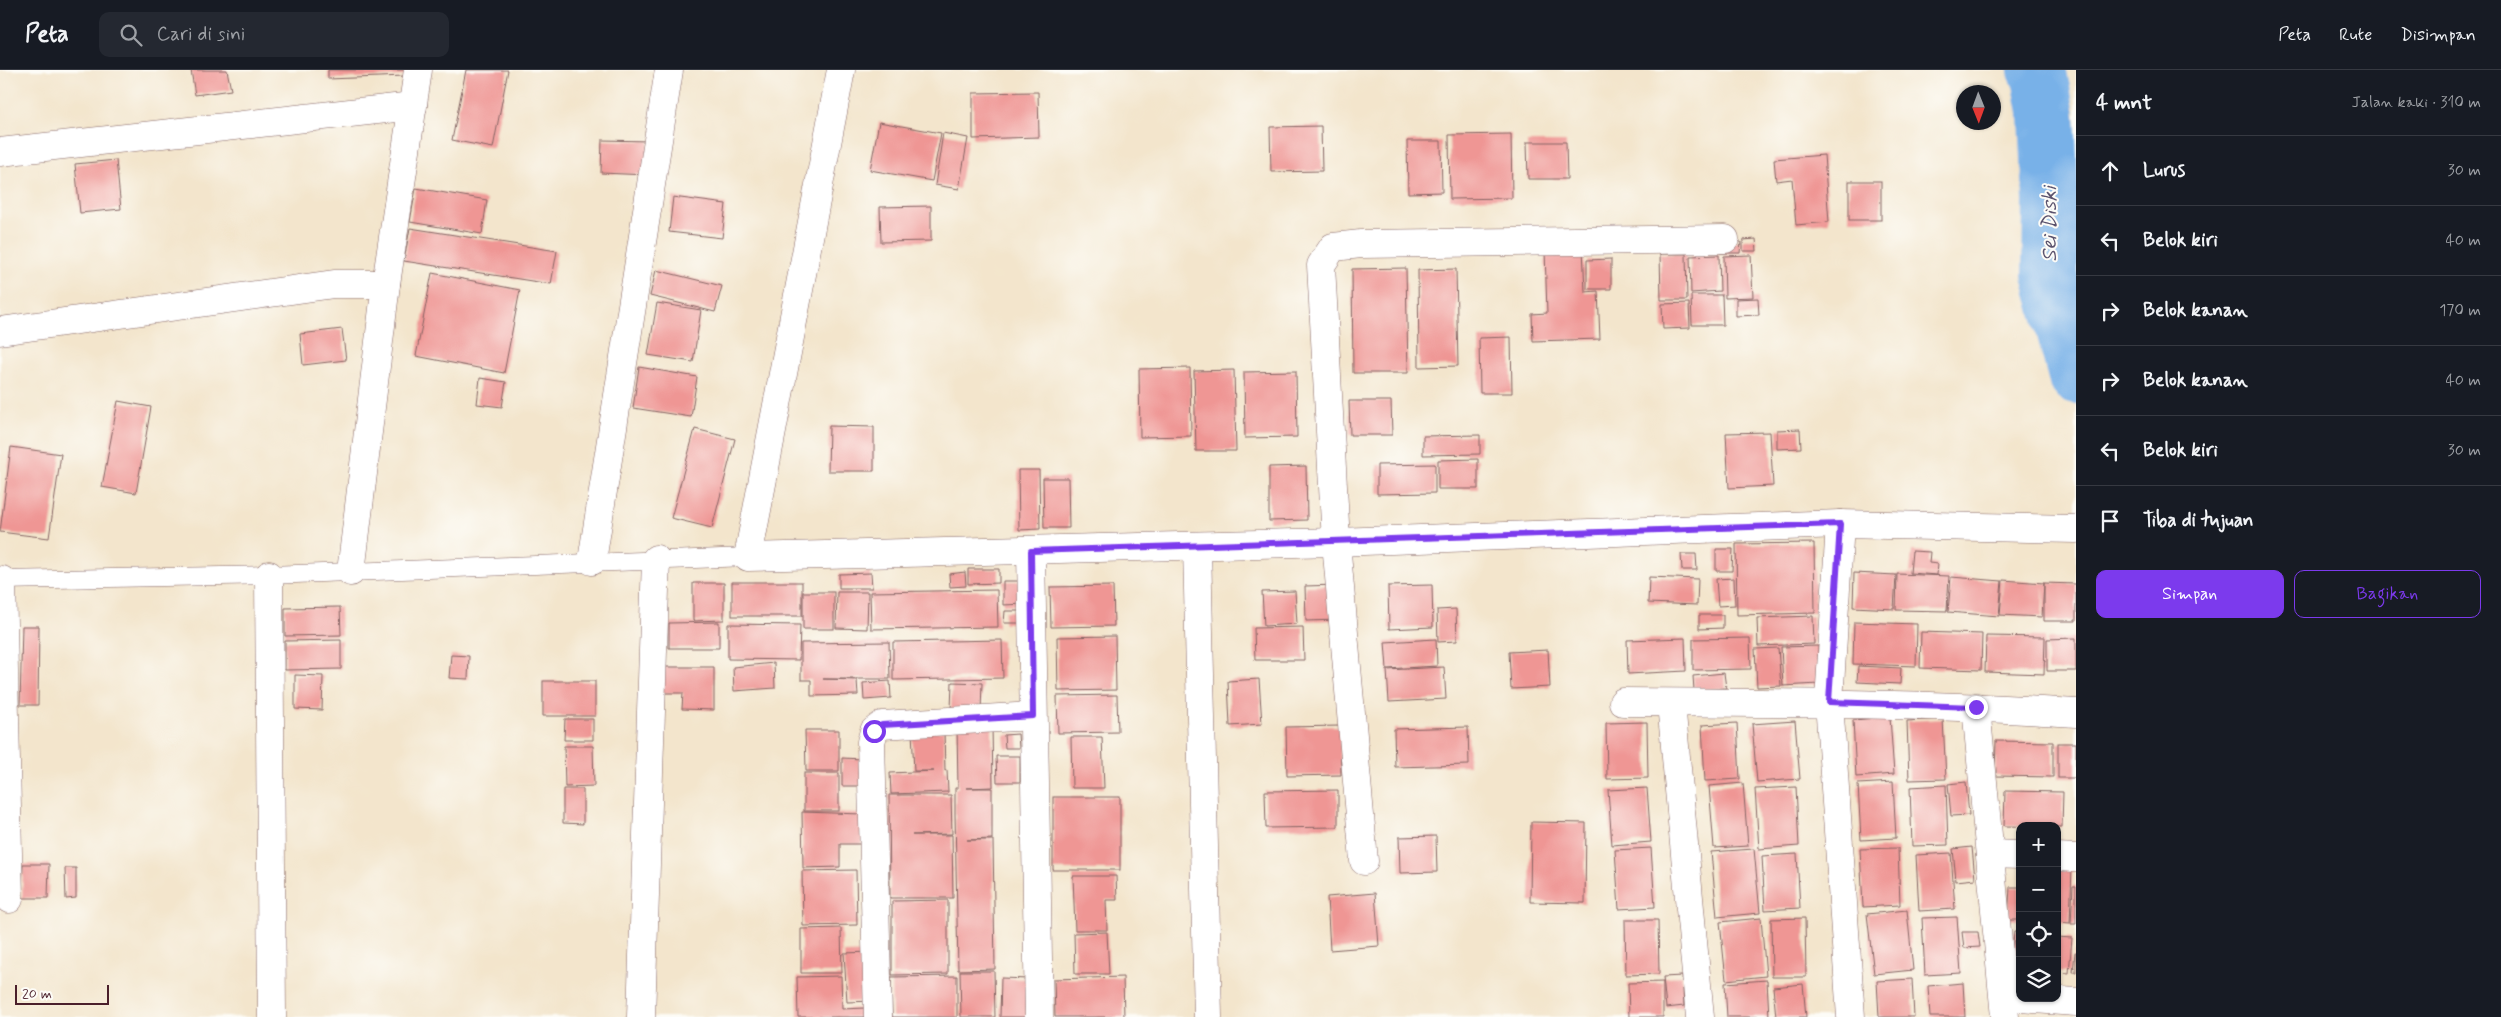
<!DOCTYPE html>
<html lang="id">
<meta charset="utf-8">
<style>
body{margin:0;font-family:Mynerve,sans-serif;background:#242831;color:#f1f3f6}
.controls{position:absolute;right:15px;bottom:15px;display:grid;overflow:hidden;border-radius:10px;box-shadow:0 1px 4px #0004}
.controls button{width:45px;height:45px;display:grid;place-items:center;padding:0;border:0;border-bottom:1px solid #363941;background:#171b24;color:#f1f3f6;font:25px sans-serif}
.compass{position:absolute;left:1956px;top:15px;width:45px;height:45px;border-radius:50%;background:#171b24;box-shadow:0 1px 4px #0004;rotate:179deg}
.scale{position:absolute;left:15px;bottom:12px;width:94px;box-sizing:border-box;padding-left:5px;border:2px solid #4a1f2b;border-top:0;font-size:14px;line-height:18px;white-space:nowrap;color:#4a1f2b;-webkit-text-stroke:4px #fdfcf7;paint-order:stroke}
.stop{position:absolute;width:15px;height:15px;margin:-11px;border:4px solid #7c3aed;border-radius:50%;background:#fff}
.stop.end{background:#7c3aed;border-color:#fff;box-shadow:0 1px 5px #0008}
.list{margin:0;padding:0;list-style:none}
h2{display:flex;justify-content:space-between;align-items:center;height:65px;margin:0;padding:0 20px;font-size:21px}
h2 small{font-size:16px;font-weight:400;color:#9ea1a6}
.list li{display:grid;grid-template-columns:32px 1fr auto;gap:15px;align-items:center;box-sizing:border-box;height:70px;padding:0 20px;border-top:1px solid #363941}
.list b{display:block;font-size:19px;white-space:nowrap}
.list em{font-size:16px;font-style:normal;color:#9ea1a6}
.actions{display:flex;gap:10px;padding:15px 20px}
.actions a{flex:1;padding:11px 0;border:1px solid #7c3aed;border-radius:10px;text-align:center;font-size:18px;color:#7c3aed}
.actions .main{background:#7c3aed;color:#fff}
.icon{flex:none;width:28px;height:28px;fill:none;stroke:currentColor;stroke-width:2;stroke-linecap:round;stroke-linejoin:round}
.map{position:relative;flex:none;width:2076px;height:947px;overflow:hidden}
header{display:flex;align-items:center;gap:30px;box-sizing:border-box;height:70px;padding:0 25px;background:#171b24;border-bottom:1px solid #363941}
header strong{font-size:24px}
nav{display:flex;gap:28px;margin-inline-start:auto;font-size:18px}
.search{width:350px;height:45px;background:#242831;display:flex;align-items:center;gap:12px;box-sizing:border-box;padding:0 18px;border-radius:10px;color:#9ea1a6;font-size:19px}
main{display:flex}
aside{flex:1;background:#171b24}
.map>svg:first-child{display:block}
</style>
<header>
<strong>Peta</strong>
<div class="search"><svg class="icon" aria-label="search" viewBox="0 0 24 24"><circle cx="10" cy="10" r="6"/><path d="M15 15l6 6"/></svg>Cari di sini</div>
<nav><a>Peta</a><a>Rute</a><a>Disimpan</a></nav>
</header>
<main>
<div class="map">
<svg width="2076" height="947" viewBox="0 0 2076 947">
<rect width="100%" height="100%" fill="#fdfcf7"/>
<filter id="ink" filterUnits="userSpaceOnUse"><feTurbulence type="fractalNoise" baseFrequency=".02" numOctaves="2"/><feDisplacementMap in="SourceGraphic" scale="10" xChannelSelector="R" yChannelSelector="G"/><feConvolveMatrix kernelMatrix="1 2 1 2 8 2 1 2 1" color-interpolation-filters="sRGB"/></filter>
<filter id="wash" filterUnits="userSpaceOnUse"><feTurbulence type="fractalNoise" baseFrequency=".0096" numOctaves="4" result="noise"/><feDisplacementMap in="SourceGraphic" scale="20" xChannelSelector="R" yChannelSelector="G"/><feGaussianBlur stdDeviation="1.12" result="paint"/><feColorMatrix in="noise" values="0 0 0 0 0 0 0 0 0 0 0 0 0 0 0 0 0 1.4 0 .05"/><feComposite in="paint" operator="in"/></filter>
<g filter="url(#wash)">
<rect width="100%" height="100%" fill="#f3e5cc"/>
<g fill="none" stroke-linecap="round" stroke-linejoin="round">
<path stroke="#78b1e8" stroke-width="56" d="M2036,0L2040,8L2047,46L2051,130L2050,204L2076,306"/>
</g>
<g id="blocks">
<g fill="#ef9694">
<path d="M191,0H227L231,20L195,25Z"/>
<path d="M328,0H405V6L328,9Z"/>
<path d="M466,0H508L493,78L452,70Z"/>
<path d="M1038,22L1039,67L973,69V23Z"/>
<path d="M879,52L941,63L932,111L870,100Z"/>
<path d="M1321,56L1322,101L1271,102L1270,57Z"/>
<path d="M943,63L968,68L959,119L935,115Z"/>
<path d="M1511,64L1512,128L1450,129L1449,65Z"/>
<path d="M602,70L649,71L648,105L601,103Z"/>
<path d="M1407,71H1441L1442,122L1408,123Z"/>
<path d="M1527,72H1566L1567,109H1528Z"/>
<path d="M1824,85L1829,152L1796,155L1792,109L1776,111L1774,89Z"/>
<path d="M116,90L121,139L80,143L75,94Z"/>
<rect x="1849" y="111" width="32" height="39"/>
<path d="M416,118L487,130L482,164L410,152Z"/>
<path d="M673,127L726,134L722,168L669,162Z"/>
<path d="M931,136V171L881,172L880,137Z"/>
<path d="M410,158L557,181L551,214L404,191Z"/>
<path d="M1756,169L1757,181H1743V170Z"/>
<path d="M1719,172H1741L1740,183H1720Z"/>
<path d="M1583,178L1585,222L1598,221L1600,269L1533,271L1532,244L1547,243L1545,180Z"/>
<path d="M1660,184H1686L1687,230H1661Z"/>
<path d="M1719,185L1720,221L1691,223L1690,186Z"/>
<path d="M1751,185L1753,227L1725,228L1724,186Z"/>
<path d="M1611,189V219H1587V190Z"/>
<path d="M1406,198L1408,303H1353L1352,199Z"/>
<path d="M1456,199L1458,296L1419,297L1418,200Z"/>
<path d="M656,200L722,216L715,242L650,226Z"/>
<path d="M432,203L520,220L504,303L416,286Z"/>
<path d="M1691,225H1722L1723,255H1692Z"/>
<path d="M1758,228L1759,245L1736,246V229Z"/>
<path d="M657,233L701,240L693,292L648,285Z"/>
<path d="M1689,233L1690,258L1663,259L1662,234Z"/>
<path d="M342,259L346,290L303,295L300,264Z"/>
<path d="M1511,267L1512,323H1480L1479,268Z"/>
<path d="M639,297L697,307L691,347L633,338Z"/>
<path d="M1190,298L1191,366L1140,367L1139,299Z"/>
<path d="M1234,300L1236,381H1196L1194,301Z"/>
<path d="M1296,301L1297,367L1245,368L1244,302Z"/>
<path d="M480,308L506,312L502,337L477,334Z"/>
<path d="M118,331L151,337L136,423L102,417Z"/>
<path d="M1349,331H1391L1392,365H1350Z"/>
<path d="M829,356L874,357V401H828Z"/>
<path d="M695,359L735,369L712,458L671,448Z"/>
<path d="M1800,359L1801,378L1777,379V360Z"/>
<path d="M1770,362L1773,416L1729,418L1726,363Z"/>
<path d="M1480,365V384L1423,385V366Z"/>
<path d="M11,377L61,384L49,468L0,462Z"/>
<path d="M1478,389V419H1438V390Z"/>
<path d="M1435,394V423L1377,424V395Z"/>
<path d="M1306,396L1307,450L1269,451V397Z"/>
<path d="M1018,400H1039L1040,459L1019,460Z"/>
<path d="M1043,408H1068L1069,458H1044Z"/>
<path d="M1814,473L1815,543L1737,545L1736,474Z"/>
<path d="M1716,479H1733L1732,501H1716Z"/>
<path d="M1912,481L1930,482L1929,493L1938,494L1937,505L1910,503Z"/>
<path d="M1681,484H1696L1697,500H1682Z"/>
<path d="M968,499H999V513L968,514Z"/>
<path d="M965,502L966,516L950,517L949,504Z"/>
<path d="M871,503L872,518H839V504Z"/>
<path d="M1854,503L1896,505L1894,539L1853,537Z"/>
<path d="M1897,504L1949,506L1947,541L1896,540Z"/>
<path d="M1649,507L1698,509L1697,535L1648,533Z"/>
<path d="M1951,507L2002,511L1999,546L1948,542Z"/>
<path d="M1734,508L1735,535L1718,536L1716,509Z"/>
<path d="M2003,510L2044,513L2042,547L2000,545Z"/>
<path d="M1003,511H1026V534L1003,535Z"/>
<rect x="732" y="512" width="70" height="34"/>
<path d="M693,513H724V550L693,551Z"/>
<path d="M2044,513L2076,514V551H2044Z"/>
<path d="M1337,515L1338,550L1306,551L1305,516Z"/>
<path d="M1432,515L1433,557L1389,559L1388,516Z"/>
<path d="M1113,516L1114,556L1051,557L1050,517Z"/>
<path d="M997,520L998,557L871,559L870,522Z"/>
<path d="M1295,521L1297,554L1264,556L1262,522Z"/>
<rect x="803" y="522" width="31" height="37"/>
<path d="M837,522H868L867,559L836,558Z"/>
<path d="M340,537L341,565L285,566V538Z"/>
<path d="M1456,539L1457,571L1438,572L1437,540Z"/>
<path d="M1005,541H1020V553H1004Z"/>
<path d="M1699,545H1723V558L1699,559Z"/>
<path d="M1813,546L1814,574L1758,576L1757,548Z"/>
<path d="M719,552V578H669V553Z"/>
<path d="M1854,552L1917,554L1916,596L1853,594Z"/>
<path d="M728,554L800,555L799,590L728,589Z"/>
<path d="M22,556H39L38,635H20Z"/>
<path d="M1303,557L1304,590H1255L1254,558Z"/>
<path d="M1921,562L1982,564L1981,600L1920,598Z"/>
<path d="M1115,566L1116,620L1058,621L1057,567Z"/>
<path d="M1986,566L2045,567L2044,604L1985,602Z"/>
<path d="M1685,568L1686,601L1628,604L1627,570Z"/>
<path d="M1750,568L1751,599L1693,600V569Z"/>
<path d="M2076,568V601H2047V569Z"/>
<path d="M1436,569L1437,596L1387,599L1385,572Z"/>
<path d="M341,570V599L285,600V571Z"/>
<path d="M1002,570L1003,608L893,610V572Z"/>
<path d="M889,572L890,609H823L857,610L858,625L811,626V610H801V573Z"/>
<path d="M1818,576L1819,614L1783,616L1781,577Z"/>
<path d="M1778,578L1781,616L1757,617L1755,579Z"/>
<path d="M1548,580L1550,617L1511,619L1509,582Z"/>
<path d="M451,585L469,586L468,609L449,608Z"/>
<path d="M774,593L775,618L734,621L733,597Z"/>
<path d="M1858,596L1901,598L1900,614L1857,612Z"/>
<path d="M657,597H714V640L682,639L683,623H657Z"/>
<path d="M1444,597L1446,629L1389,632L1387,600Z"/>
<path d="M1724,603L1726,618L1694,620L1693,606Z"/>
<path d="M295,605L323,606L322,640L295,639Z"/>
<path d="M1259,609L1262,654L1230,656L1228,611Z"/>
<rect x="543" y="611" width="52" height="35"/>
<path d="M890,611L891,628L864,630L863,613Z"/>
<path d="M952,612L982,613L981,641L951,640Z"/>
<path d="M1117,625L1118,662L1058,663L1057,626Z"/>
<path d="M1890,647L1894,704L1856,707L1853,650Z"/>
<path d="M565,649H593V670H564Z"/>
<path d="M1943,649L1946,709L1909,710L1907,651Z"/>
<path d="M1795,651L1800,709L1757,712L1752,654Z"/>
<path d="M1647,652L1648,708L1607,709L1606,653Z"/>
<path d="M1737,653L1740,709L1705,711L1702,655Z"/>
<path d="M992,655L993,717L967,718H992V769L967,770H993L995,899L958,900L955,744V718H958L957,656Z"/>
<path d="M1340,656L1341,705L1287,706L1286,657Z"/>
<path d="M1468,657L1469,695L1395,697L1394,659Z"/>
<path d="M805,660H839V701H806Z"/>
<path d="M944,661L945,701L947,700L948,722L891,724L890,703L934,701H914L912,662Z"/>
<path d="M1018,664L1019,678H1005L1004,665Z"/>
<path d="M1071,667H1102L1104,718H1072Z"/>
<path d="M1996,671L2053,672V707L1995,706Z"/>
<rect x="2058" y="673" width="18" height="35"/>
<path d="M564,676H593L594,716L565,717Z"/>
<path d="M996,686H1020V712H997Z"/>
<path d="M842,688L862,689L861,716H842Z"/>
<rect x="804" y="703" width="35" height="38"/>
<path d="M1893,712L1896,768L1861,770L1858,714Z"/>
<path d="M1966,712L1969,745L1951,746L1948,714Z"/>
<path d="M1743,713L1748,776L1714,778L1709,716Z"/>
<path d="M1946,715L1948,775L1912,776L1910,717Z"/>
<path d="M1796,717L1799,776L1759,779L1755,719Z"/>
<path d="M1647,718L1651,772L1612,775L1608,720Z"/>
<path d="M563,719H583V754L563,753Z"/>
<path d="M1338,720V757L1266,758L1265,721Z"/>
<path d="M2005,721L2063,722L2062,757L2004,756Z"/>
<path d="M889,725H951L952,764L912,765H952L953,828H890Z"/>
<rect x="1053" y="727" width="67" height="73"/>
<path d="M802,742L862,744V774H840V797L803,798Z"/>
<path d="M1531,752L1586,753L1585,833L1530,832Z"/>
<path d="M1436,766L1437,802L1400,803L1399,767Z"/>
<path d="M1972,777L1975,809L1956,811L1953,779Z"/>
<path d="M1651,778L1655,837L1619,839L1615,780Z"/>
<path d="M1898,778L1900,835L1863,837L1860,779Z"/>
<path d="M1754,779L1760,843L1717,847L1711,782Z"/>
<path d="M1951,783L1955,839L1919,841L1916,785Z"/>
<path d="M1797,784L1800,838L1765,840L1762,786Z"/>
<path d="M23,794H49L48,828H22Z"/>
<path d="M2057,796L2072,797L2070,853L2057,852Z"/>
<path d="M65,798H76V828L66,829Z"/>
<path d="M856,800L857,855L803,856L802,801Z"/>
<path d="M1073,806H1116L1117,830H1106L1107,860H1075Z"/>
<path d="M2073,816H2076V854H2071Z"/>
<path d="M2010,817H2020V850H2008Z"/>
<path d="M1375,823L1379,876L1330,880L1327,827Z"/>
<path d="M948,830V904L892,905V831Z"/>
<path d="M1907,840L1913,900L1874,904L1867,844Z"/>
<path d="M1957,847L1961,903L1925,905L1922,848Z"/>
<path d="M1761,848L1766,906L1726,910L1720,852Z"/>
<path d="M1805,848L1806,907H1772L1771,849Z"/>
<path d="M1625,850H1658L1659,904L1626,905Z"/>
<path d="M841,858L842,903H801V859Z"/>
<path d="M1107,862L1109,904H1075L1074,863Z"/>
<path d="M1962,862H1978L1980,877L1964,878Z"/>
<path d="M2014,862H2020V897H2011Z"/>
<path d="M2057,867L2072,868L2069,903L2057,902Z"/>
<path d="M871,882L873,931L847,932L844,883Z"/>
<path d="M2075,882H2076V902H2073Z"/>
<path d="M960,901H994L995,947H961Z"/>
<path d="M841,906L842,939L865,938V947H798L797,907Z"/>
<path d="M957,906V947H892L891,907Z"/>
<path d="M1682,906L1684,936L1666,938L1663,907Z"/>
<path d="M1123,907L1124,947H1055L1054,909Z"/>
<path d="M1001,908L1028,909L1026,947H1000Z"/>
<path d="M1912,909L1914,947H1879L1877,911Z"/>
<path d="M1767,910L1769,947H1727L1725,913Z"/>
<path d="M1663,912V947H1629L1628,913Z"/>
<path d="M1963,913L1965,947H1930L1928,916Z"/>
<path d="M1803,914L1806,947H1776L1773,917Z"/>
</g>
</g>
</g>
<g filter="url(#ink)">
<use href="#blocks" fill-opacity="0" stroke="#856463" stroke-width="1"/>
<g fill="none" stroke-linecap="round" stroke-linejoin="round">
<defs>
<path id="lane" d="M0,510L269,505L748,487"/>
<g id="street">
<path d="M841,0L748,487L1336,472L1840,454L2076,459"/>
<path d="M0,82L413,36"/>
<path d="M386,214L418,0"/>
<path d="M0,261L334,214H386L351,502"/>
<path d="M1840,454L1829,632L1851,947"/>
<path d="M1197,476L1208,947"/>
<path d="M1031,481L1039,947"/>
<path d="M592,491L669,0"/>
<path d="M269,505L272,947"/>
<path d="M2,510L9,829"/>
<path d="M1623,632C1774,633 1925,633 2076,643"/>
<path d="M1671,633L1700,947"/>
<path d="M1976,637L2005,947"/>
<path d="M1990,784L2020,785"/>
<path d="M2057,787L2076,788"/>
<path d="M1364,791L1336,472L1321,195L1333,177L1361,174L1725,169"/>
<path d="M2020,928L2076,932"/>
<path d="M641,947L656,489"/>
<path d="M878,947L871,672L874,661L882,655L1033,646"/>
</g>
</defs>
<use href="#lane" stroke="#856463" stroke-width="19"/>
<use href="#street" stroke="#856463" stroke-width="29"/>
<use href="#lane" stroke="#fff" stroke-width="18"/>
<use href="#street" stroke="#fff" stroke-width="28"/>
</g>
</g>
<g fill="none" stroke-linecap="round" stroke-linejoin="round" filter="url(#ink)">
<path stroke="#7c3aed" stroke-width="6" d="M874,661L882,655L1033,646L1031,481L1840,454L1829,632L1976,637"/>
</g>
<g text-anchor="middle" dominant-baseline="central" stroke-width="4" stroke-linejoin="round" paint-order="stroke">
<g font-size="21" font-style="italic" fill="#5a526d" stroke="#fdfcf7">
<text transform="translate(2050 154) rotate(-90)">Sei Diski</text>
</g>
</g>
</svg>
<div class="controls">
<button>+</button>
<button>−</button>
<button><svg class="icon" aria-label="locate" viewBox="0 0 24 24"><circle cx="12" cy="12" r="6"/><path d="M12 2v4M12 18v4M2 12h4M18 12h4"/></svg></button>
<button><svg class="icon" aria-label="layers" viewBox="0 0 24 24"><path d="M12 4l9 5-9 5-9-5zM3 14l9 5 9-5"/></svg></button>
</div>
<svg class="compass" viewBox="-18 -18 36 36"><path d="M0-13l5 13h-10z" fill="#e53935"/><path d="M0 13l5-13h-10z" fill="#9ea1a6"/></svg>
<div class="scale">20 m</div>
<div class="stop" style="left:874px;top:661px"></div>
<div class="stop end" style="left:1976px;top:637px"></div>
</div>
<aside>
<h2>4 mnt<small>Jalan kaki · 310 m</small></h2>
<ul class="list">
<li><svg class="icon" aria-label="ahead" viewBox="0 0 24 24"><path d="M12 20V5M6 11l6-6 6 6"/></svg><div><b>Lurus</b></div><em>30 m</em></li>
<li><svg class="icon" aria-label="left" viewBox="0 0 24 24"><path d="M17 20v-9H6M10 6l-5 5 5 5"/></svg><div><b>Belok kiri</b></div><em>40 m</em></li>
<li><svg class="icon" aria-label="right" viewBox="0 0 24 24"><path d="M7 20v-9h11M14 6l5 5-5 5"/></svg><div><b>Belok kanan</b></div><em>170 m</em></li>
<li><svg class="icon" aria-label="right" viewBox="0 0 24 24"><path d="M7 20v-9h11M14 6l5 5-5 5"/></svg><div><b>Belok kanan</b></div><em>40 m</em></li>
<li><svg class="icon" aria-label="left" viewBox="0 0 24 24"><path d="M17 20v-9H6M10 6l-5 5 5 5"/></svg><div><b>Belok kiri</b></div><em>30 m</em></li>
<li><svg class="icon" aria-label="arrive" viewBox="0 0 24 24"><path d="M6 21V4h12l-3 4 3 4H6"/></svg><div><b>Tiba di tujuan</b></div></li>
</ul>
<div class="actions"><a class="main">Simpan</a><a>Bagikan</a></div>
</aside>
</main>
